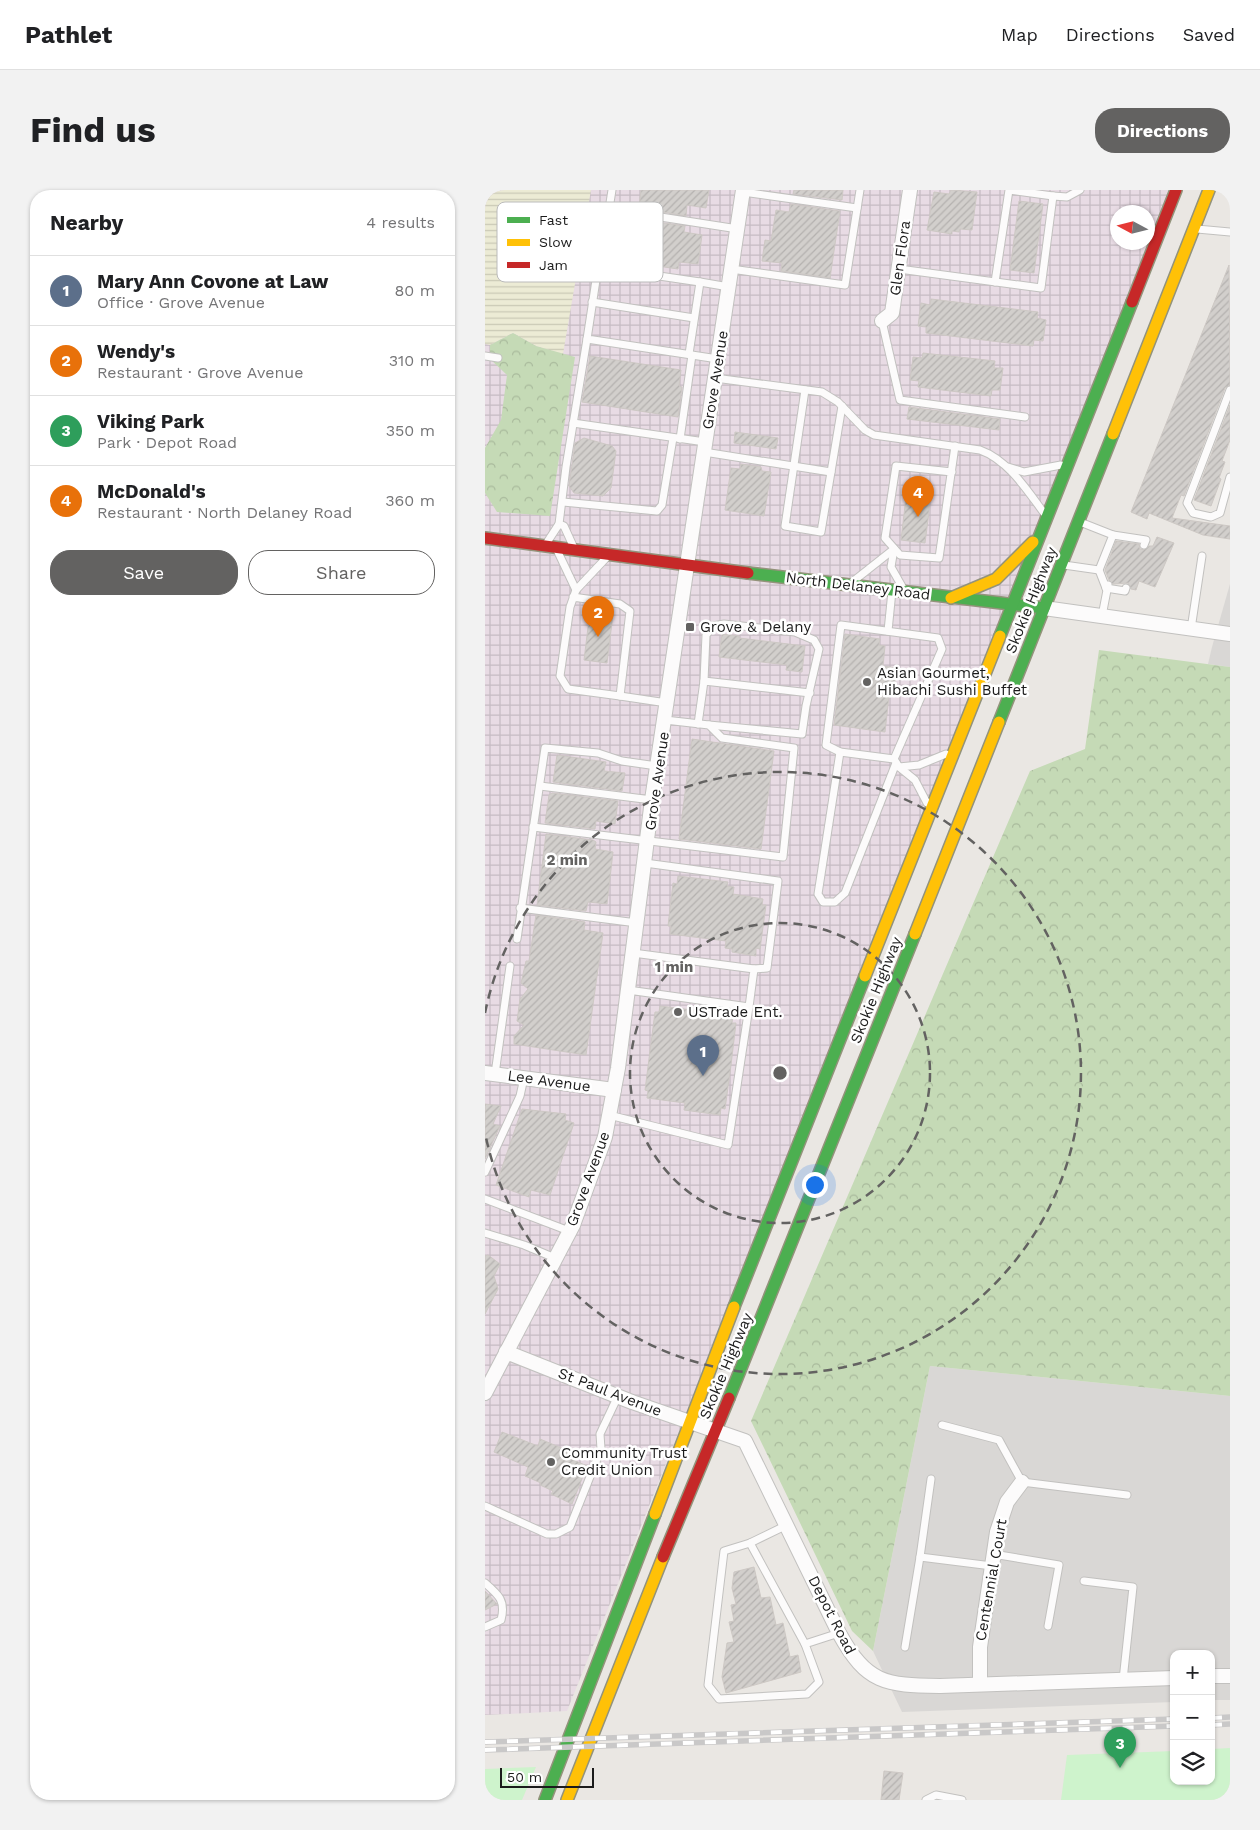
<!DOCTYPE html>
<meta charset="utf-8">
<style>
body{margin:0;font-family:"Work Sans",sans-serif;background:#f2f2f2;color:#202124}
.controls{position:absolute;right:15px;bottom:15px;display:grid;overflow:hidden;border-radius:10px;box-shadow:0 1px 4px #0004}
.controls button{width:45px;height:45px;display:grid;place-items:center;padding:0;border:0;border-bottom:1px solid #e0e0e0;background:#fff;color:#202124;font:25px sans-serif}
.compass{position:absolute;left:625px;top:15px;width:45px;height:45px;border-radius:50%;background:#fff;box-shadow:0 1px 4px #0004;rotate:277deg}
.scale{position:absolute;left:15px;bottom:12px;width:94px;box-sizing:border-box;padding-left:5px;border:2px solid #1b1b1b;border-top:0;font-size:14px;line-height:18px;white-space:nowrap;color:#1b1b1b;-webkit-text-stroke:4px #fff;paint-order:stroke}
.you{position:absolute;left:329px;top:994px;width:18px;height:18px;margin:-12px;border:4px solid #fff;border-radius:50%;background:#1a73e8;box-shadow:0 0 0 8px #1a73e833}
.badge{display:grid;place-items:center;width:32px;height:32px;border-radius:50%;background:#636261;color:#fff;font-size:16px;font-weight:700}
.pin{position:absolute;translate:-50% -41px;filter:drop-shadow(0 1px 2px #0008)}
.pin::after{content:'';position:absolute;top:26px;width:18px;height:15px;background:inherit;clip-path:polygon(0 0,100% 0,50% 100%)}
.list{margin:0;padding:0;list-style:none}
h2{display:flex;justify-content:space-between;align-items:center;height:65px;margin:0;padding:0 20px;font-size:21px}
h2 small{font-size:16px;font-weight:400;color:#757577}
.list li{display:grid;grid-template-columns:32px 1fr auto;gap:15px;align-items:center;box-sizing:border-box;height:70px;padding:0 20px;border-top:1px solid #e0e0e0}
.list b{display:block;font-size:19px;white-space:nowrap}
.list p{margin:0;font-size:16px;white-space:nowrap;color:#757577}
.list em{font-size:16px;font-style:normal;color:#757577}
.actions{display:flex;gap:10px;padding:15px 20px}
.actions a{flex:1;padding:11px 0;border:1px solid #636261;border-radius:20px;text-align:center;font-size:18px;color:#636261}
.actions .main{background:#636261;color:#fff}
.icon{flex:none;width:28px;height:28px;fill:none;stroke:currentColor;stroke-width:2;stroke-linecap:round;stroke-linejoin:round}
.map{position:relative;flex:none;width:745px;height:1610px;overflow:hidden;border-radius:20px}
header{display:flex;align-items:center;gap:30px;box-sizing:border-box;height:70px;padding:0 25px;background:#fff;border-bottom:1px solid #e0e0e0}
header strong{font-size:24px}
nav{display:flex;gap:28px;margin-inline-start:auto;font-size:18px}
.intro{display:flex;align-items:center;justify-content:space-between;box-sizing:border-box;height:120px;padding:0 30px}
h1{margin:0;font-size:35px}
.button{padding:12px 22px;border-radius:20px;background:#636261;color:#fff;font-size:18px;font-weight:700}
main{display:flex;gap:30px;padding:0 30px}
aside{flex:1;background:#fff;border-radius:20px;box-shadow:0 1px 4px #0004}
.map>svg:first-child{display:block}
</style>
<header>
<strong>Pathlet</strong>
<nav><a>Map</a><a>Directions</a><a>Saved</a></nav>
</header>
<div class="intro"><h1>Find us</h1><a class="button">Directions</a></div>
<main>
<aside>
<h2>Nearby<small>4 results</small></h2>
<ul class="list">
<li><span class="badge" style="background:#5c6f8a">1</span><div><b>Mary Ann Covone at Law</b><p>Office · Grove Avenue</p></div><em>80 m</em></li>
<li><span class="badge" style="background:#e8710a">2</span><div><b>Wendy's</b><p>Restaurant · Grove Avenue</p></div><em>310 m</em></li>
<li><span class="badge" style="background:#2e9e5b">3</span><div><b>Viking Park</b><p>Park · Depot Road</p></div><em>350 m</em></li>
<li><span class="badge" style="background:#e8710a">4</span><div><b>McDonald's</b><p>Restaurant · North Delaney Road</p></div><em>360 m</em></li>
</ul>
<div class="actions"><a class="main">Save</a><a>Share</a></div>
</aside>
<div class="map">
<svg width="745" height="1610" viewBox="0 0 745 1610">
<defs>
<pattern id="industrial-grid" width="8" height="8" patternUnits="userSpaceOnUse" patternTransform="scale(1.25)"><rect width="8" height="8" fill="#e8dbe4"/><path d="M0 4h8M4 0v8" fill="none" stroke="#c6bbc3"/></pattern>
<pattern id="farmland-rules" width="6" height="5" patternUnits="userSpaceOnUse" patternTransform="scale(1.25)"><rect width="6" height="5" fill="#ecebd5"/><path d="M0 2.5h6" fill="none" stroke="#cac9b6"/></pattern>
<pattern id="forest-crowns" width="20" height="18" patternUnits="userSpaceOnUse" patternTransform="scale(1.25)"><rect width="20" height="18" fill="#c5dab6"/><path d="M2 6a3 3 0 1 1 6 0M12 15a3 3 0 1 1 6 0" fill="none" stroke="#a9ba9c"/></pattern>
<pattern id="building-hatch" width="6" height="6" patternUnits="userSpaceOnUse" patternTransform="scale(1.25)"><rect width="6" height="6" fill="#d2cfcc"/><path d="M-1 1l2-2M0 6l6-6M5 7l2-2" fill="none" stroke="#b4b1af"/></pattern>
</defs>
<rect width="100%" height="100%" fill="#eae7e3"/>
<g fill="#d9d7d5">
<path d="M745,394V477L723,474L727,457Z"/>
<path d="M445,1176L745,1206V1510H726V1464H689V1512L417,1522L388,1461Z"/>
</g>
<path fill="url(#industrial-grid)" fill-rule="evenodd" d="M0,0H691L82,1521L0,1525ZM632,22H662V52H632Z"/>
<path fill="url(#farmland-rules)" d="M0,0H106L78,164L51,156L28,143L5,155L0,154Z"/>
<g fill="url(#forest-crowns)">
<path d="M28,143L51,156L90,167L65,326L12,322L0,303V258L16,230L22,185L5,169V155Z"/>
<path d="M614,460L745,477V1206L445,1176L388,1461L367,1441L266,1231L545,581L600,559Z"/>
</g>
<g fill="#cef3cc">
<path d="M745,1558V1610H576L582,1565L689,1561V1591H726V1559Z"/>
<path d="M51,1577L37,1610H0V1579Z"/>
</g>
<g fill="url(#building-hatch)" stroke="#cdc8c4">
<path d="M156,0H224L221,18L202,15L201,26L154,18Z"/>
<path d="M309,0H358L357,10L308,4Z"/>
<path d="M466,0L492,2L487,40L475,39L474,42L467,41V44L442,40L449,2L464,4Z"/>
<path d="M534,11L558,14L549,83L525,80Z"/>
<path d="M306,14L355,21L345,88L296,81L297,73L277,71L280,50L286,51L291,20L304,22Z"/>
<path d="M152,29L200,36L199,42L217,45L213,74L194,72L193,79L145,72Z"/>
<path d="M744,75L745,195L740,198L699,306L696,305L687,328L745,336V349L718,345L664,323L662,329L646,322Z"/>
<path d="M446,109L553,122L552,128L561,130L558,151L549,150L548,156L441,143V137L433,136L436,113L445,115Z"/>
<path d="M438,163L510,171L509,178H518L515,200H507L506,206L433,197L434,191L425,190L428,167L437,168Z"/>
<path d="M105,166L196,180L194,196L197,197L193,227L97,212Z"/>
<path d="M745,215V250L737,271L740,272L734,288L736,289L726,316L709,310Z"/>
<path d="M424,217L515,229L514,240L422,229Z"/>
<path d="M250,242L293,248L291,259L249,253Z"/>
<path d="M99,248L127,256L131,261L126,298L118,306L89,303L84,296L90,253Z"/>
<path d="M256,274L276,277L277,281L286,282L279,326L240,320L246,278L255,279Z"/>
<path d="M422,299L444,302V322L440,353L416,350Z"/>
<path d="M672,347L689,353L670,397L654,391L651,400L646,399L643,393L628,394L624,390L620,380L631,351L654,354L655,359L659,360L664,356H668Z"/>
<path d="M105,421L128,424L122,473L99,470Z"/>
<path d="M237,444L254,446V448L320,456L317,482L301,480L302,475L234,467Z"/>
<path d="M360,444L395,449L394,455L400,456L398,476L412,478L408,506H404L400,542L349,535Z"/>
<path d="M207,549L289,561L276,659L194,649Z"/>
<path d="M72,565L121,572L119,581L140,583L137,601L68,592Z"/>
<path d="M67,603L133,611L130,634L111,631L110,639L60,633L64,605Z"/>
<path d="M61,644L108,650L111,652L110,659L128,662L122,714L103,712L101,721L52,715Z"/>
<path d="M193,686L243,692L242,696L249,697L248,704L278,709L277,715H281L275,759L271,758V766L247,762V759L240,758L241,751L185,744L186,736H183L188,693L192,694Z"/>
<path d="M51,725L100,732L99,740L118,743L101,865L29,854V846L39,835L32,831L35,809L43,799L36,793L41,771H44Z"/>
<path d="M175,816L248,825L247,833H251L246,875L240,919L236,918L235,925L199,920L200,913L162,908L163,901L160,900L170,822H174Z"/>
<path d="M0,914L16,916L8,934L15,936L0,969Z"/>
<path d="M37,919L81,924L80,930L89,933L65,1005L46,1000L44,1007L11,995Z"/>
<path d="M3,1065L15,1074L9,1086L13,1099L0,1124V1066Z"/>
<path d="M17,1242L53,1256L55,1249L86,1262L84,1268L102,1276L87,1314L66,1304L68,1301L55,1295L56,1293L40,1286L43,1277L9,1262Z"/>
<path d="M269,1377L276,1408L285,1407L291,1435L298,1433L305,1467L313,1465L316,1482L241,1503L237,1487L242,1453L249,1452L244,1432L249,1431L246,1415L251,1414L247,1398L249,1382Z"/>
<path d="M0,1401L12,1414L0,1420Z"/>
<path d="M399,1581L418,1583L414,1610H396Z"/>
</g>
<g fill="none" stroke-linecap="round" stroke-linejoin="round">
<defs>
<g id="lane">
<path d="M127,0L124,19L253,39"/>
<path d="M258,2L372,18"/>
<path d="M712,39L745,42"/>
<path d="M129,79L135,34"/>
<path d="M246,79L360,95L375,0"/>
<path d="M414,79L556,98L568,6L582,7L595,0"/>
<path d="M215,92L244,97"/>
<path d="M510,92L524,0L568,6"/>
<path d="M107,112L209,128"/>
<path d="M397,131L415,210L540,227"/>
<path d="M204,164L215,92L113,77L102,149L233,169"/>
<path d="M0,166L13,168"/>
<path d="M230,188L337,202L353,212L380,240L389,245L495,260C523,270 542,300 559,323"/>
<path d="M320,200L300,336L336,342L346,282"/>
<path d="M745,200L702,313L708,323L726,327L735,323L745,287"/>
<path d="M88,233L220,252"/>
<path d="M195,249L207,165"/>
<path d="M219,262L346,282L357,216"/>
<path d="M523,277L539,282L576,275"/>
<path d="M467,282L411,276L400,348L415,365L454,368L470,256"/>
<path d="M78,312L172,321L177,315L188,248"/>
<path d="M595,332L628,345L614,380L621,398"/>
<path d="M74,334L79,336L89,358"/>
<path d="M628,345L661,350L659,355"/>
<path d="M61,354L74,334L81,277L102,149"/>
<path d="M409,359L406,377L419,400"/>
<path d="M72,360L91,400"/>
<path d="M579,375L614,380"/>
<path d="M366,393L409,359"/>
<path d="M621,398L640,401L641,398"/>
<path d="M88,407L135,414L145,421L135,506L83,499L75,486L85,417L91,400L122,367"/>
<path d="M617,426L623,395"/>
<path d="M706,439L717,366"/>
<path d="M403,441L407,401"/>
<path d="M219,491L221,445L228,436L239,434L310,442L329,450L334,459L321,516L317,544L224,535"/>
<path d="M135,506L182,513"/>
<path d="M213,534L219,491L325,503"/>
<path d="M355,562L333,704L338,712H350L360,703L411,573"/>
<path d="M409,569L355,562L341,555L356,435L453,448L457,459L409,569L414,577L430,590L442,613"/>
<path d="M414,577L434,575L461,564"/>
<path d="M55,596L167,610"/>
<path d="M48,637L298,667L309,558L237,548L224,535L180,530"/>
<path d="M160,673L293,691L282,778L269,779"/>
<path d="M35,718L152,733"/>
<path d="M32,749L60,558L113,563L137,571L172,576"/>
<path d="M148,763L269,779L264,817"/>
<path d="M10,884L25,776"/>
<path d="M124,925L243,955L264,817L143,800"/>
<path d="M0,982L35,906L39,888"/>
<path d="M0,1009L84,1041"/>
<path d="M0,1043L39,1055L70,1068"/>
<path d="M457,1235L514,1250L537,1292L642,1305"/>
<path d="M446,1289L435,1367L507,1376"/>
<path d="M0,1316L62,1344H71L85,1337L116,1259L115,1244L133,1206"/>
<path d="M302,1335L265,1353L239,1361L223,1495L234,1509L322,1504L334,1492L320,1454L354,1443"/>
<path d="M265,1353L320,1454"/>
<path d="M508,1364L574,1375L563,1436"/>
<path d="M599,1391L648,1397L638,1490"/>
<path d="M0,1393C14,1405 21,1411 16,1430L0,1437"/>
<path d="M420,1457L435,1367"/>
<path d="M441,1610L451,1605L477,1610"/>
</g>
<g id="street">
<path d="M397,131L407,123L425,0"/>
<path d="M559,418L745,444"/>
<path d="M0,883L129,900"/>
<path d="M21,1162L147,1212L260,1251L354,1443C382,1494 400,1495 455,1496L689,1488"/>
<path d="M0,1203L88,1035L120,947L133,878L167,610L258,0"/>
<path d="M726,1486H745"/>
<path d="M495,1493V1457L512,1342L522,1312L537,1292"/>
</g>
<g id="fast">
<path d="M263,383L559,418"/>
<path d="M515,446L647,112"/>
<path d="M514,532L628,244"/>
<path d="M249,1117L380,786"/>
<path d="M244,1208L430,744"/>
<path d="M60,1610L170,1324"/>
</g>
<g id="slow">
<path d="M628,244L724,0"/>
<path d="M466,408L511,389L548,352"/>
<path d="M430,744L514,532"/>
<path d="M380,786L515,446"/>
<path d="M170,1324L249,1117"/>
<path d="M82,1610L178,1367"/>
</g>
<g id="jam">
<path d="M647,112L691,0"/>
<path d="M0,348L263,383"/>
<path d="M178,1367L244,1208"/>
</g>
</defs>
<use href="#lane" stroke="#c2c1bf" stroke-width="9"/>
<use href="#street" stroke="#c2c1bf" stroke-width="16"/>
<use href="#fast" stroke="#93937b" stroke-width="14"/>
<use href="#slow" stroke="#93937b" stroke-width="14"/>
<use href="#jam" stroke="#93937b" stroke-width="14"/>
<use href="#lane" stroke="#fcfbfb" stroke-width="7"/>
<use href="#street" stroke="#fcfbfb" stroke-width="14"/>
<use href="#fast" stroke="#4caf50" stroke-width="11"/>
<use href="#slow" stroke="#ffc107" stroke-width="11"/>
<use href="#jam" stroke="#c62828" stroke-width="11"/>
<defs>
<g id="rail">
<path d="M726,1528L745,1527"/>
<path d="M726,1535L745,1534"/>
<path d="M0,1552L689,1529"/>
<path d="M0,1560L689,1536"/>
</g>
</defs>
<use href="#rail" stroke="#c9c8c8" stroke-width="5.5"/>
<use href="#rail" stroke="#fff" stroke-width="4" stroke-dasharray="11" stroke-linecap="butt"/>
</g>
<g fill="none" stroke="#636261" stroke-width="2.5" stroke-dasharray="9 6">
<circle cx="295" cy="883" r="150"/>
<path d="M0 823A301 301 0 1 1 0 943"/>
</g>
<g fill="#636261" stroke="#fff" stroke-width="2">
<rect x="200" y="432" width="10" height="10" rx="2.5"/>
<circle cx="382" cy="492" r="5"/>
<circle cx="193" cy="822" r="5"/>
<circle cx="66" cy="1272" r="5"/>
</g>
<g text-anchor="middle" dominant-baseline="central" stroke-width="5" stroke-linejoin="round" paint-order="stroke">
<g font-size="15" fill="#1b1b1b" stroke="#fff">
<text transform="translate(415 68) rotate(-82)">Glen Flora</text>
<text transform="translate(230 190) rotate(-81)">Grove Avenue</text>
<text transform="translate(373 396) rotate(7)">North Delaney Road</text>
<text transform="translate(546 410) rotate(-68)">Skokie Highway</text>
<text transform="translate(172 591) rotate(-82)">Grove Avenue</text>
<text transform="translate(391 800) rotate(-68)">Skokie Highway</text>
<text transform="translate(64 891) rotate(8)">Lee Avenue</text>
<text transform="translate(103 989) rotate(-70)">Grove Avenue</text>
<text transform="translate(241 1176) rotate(-67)">Skokie Highway</text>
<text transform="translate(125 1202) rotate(21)">St Paul Avenue</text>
<text transform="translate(506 1390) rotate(-80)">Centennial Court</text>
<text transform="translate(347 1425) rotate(63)">Depot Road</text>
</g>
<g font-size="15" fill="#1b1b1b" stroke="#fff" text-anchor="start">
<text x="215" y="437">Grove &amp; Delany</text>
<text x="392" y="483">Asian Gourmet,<tspan x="392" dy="17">Hibachi Sushi Buffet</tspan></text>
<text x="203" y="822">USTrade Ent.</text>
<text x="76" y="1263">Community Trust<tspan x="76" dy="17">Credit Union</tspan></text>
</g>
</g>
<rect x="12" y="12" width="166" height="80" rx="8" fill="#fff" stroke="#bbb" stroke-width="1"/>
<rect x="22" y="27" width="23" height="6" fill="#4caf50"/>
<rect x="22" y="49" width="23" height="7" fill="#ffc107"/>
<rect x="22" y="72" width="23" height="6" fill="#c62828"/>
<g font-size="14" fill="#1b1b1b">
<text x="54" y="35">Fast</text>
<text x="54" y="57">Slow</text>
<text x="54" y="80">Jam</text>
</g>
<circle cx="295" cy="883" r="8" fill="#636261" stroke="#fff" stroke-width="2.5"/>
<g font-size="15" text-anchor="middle" font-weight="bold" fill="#636261" stroke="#fff" stroke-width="5" stroke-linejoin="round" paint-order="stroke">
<text x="82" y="675">2 min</text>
<text x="189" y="782">1 min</text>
</g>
</svg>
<div class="controls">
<button>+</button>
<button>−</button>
<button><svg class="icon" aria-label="layers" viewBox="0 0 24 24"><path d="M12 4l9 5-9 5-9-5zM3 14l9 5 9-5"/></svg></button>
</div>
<svg class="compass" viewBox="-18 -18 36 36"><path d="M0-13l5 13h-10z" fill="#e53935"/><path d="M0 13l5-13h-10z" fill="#757577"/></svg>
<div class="scale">50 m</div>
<div class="you"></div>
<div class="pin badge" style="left:218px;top:886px;background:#5c6f8a">1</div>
<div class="pin badge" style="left:113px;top:447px;background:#e8710a">2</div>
<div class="pin badge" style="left:635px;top:1578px;background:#2e9e5b">3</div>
<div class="pin badge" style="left:433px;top:327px;background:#e8710a">4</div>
</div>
</main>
